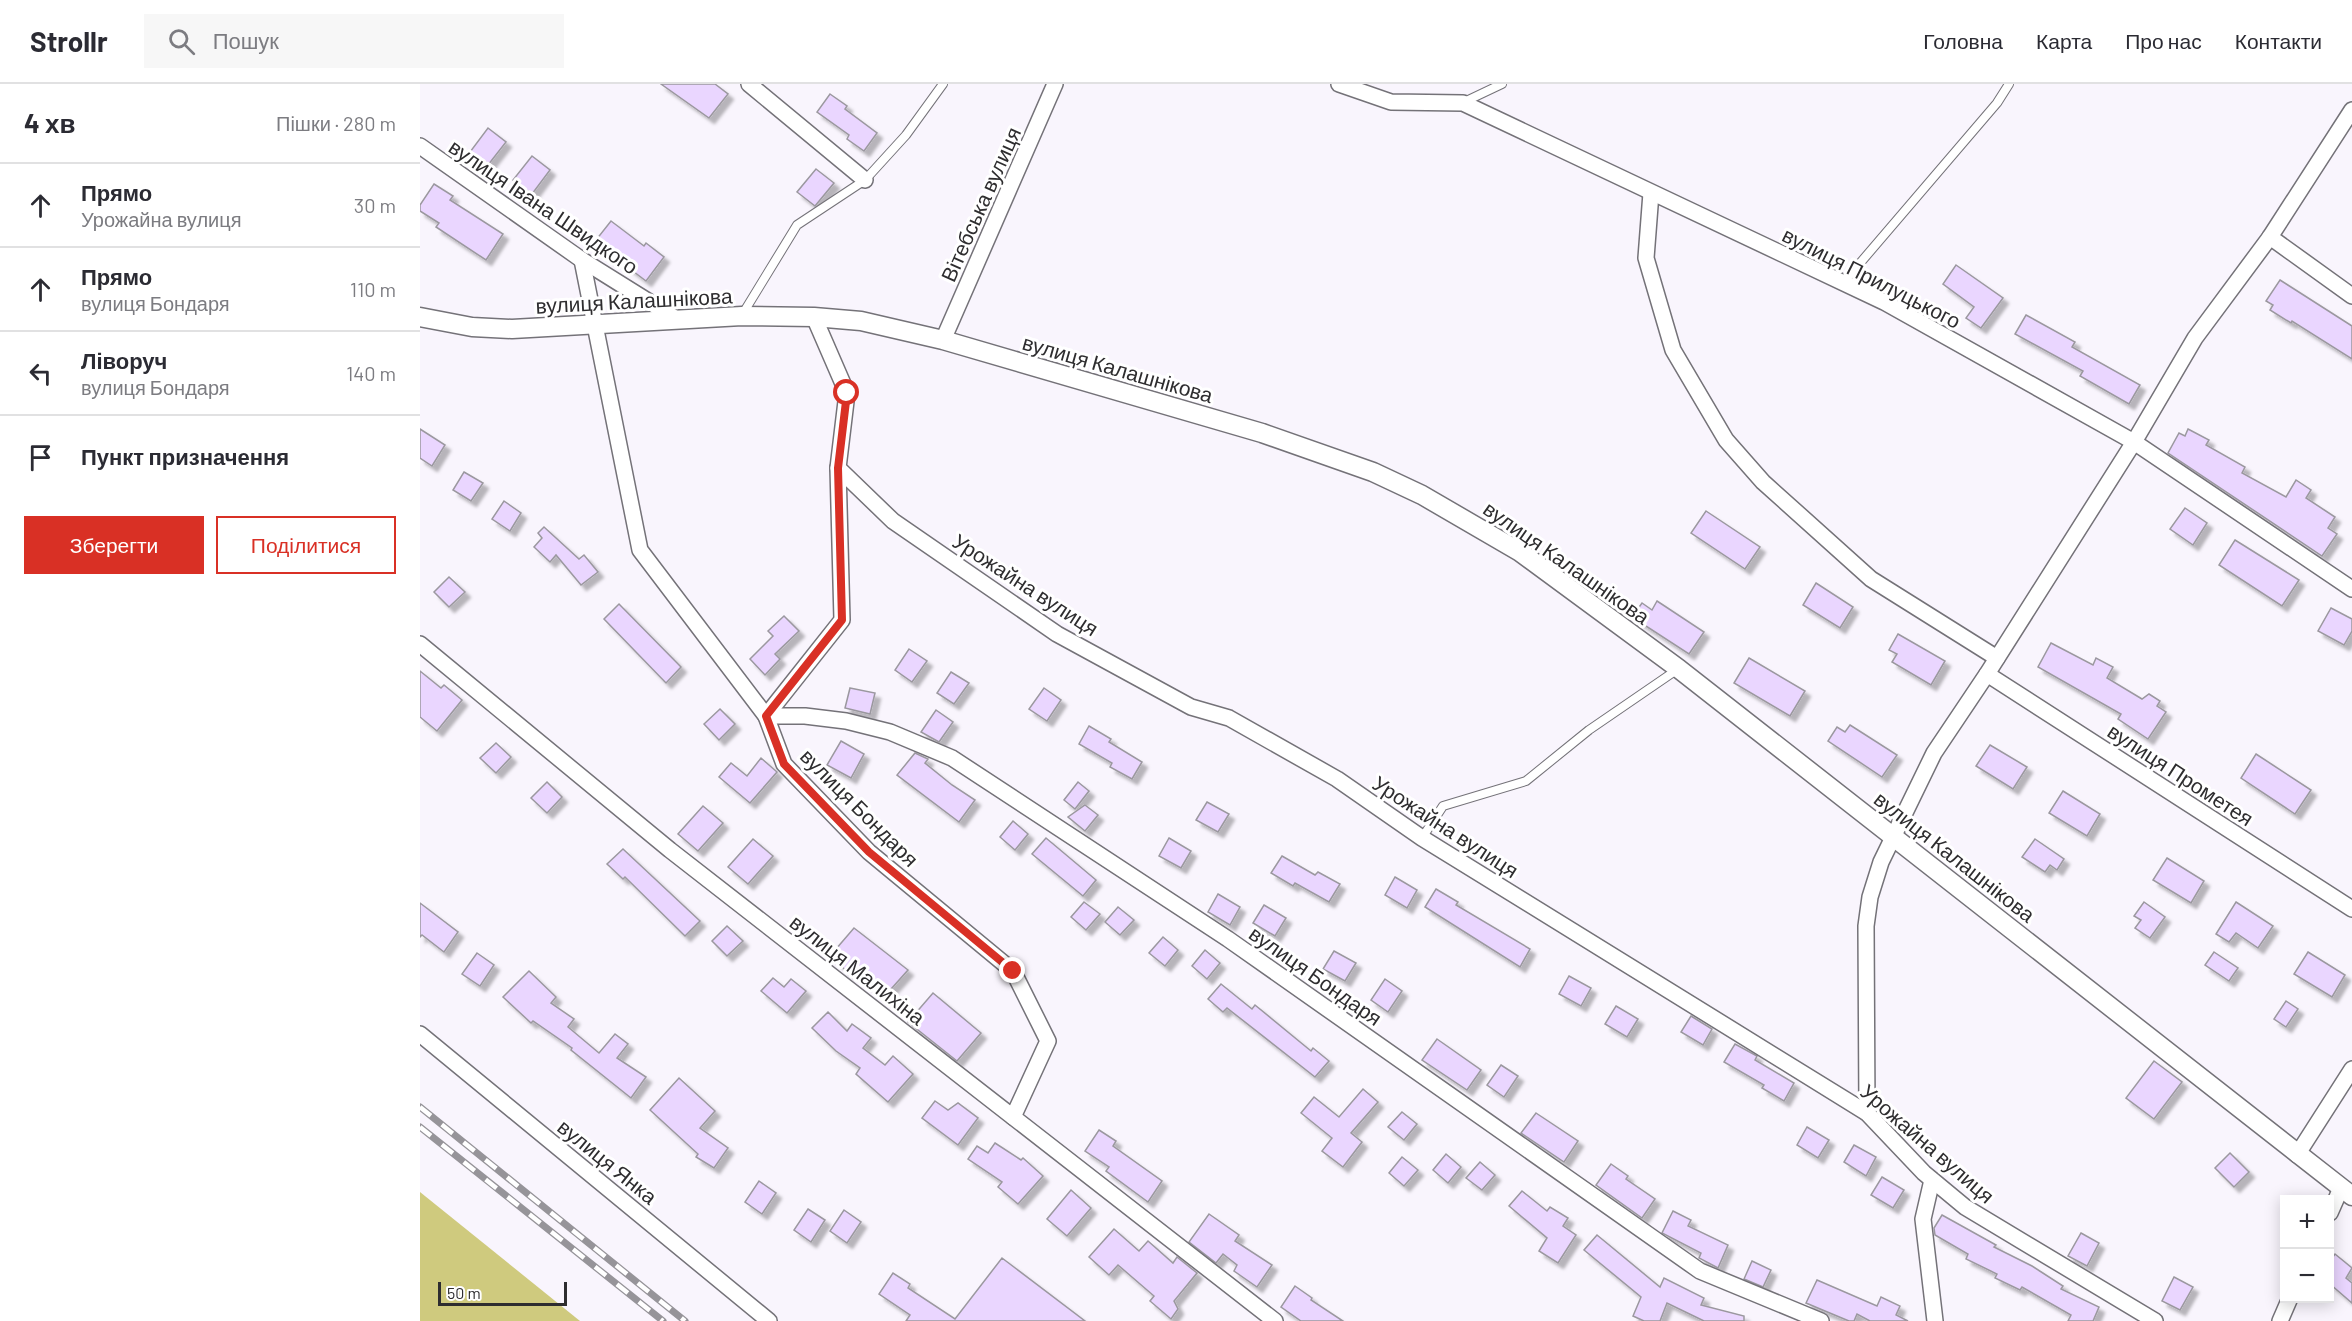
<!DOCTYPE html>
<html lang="uk">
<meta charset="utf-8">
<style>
body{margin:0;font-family:Barlow,sans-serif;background:#f7f7f7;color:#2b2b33}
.controls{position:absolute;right:18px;bottom:18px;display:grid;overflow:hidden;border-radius:0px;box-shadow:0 3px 15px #0003}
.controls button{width:54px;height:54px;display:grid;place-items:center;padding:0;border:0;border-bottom:2px solid #e1e1e2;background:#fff;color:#2b2b33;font:30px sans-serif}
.scale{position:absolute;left:18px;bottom:15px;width:129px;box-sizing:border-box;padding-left:6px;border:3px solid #2e2d2f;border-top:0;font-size:16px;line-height:21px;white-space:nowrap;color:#2e2d2f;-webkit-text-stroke:4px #fff;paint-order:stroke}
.stop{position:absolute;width:18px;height:18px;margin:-14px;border:4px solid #d93025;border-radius:50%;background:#fff}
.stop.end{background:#d93025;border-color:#fff;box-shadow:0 2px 6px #0008}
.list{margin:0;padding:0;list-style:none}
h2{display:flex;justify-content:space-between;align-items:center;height:78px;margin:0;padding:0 24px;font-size:26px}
h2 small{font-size:20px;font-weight:400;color:#7c7c81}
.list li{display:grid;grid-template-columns:39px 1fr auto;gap:18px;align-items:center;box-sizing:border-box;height:84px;padding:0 24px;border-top:2px solid #e1e1e2}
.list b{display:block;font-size:22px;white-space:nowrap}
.list p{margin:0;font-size:20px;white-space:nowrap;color:#7c7c81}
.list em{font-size:20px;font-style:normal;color:#7c7c81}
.actions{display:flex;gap:12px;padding:18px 24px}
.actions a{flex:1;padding:14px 0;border:2px solid #d93025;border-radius:0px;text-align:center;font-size:21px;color:#d93025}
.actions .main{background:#d93025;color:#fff}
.icon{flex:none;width:33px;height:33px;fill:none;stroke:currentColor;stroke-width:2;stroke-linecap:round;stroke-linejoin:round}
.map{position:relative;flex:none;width:1932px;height:1237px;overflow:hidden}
header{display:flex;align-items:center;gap:36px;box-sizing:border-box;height:84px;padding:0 30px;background:#fff;border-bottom:2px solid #e1e1e2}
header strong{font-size:28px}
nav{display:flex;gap:33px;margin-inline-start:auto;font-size:21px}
.search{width:420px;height:54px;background:#f7f7f7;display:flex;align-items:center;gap:15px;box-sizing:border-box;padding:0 21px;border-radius:0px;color:#7c7c81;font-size:22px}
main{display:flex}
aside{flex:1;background:#fff}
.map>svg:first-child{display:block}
</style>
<header>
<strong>Strollr</strong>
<div class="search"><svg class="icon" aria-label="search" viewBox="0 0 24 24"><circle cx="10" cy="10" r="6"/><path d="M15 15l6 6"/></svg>Пошук</div>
<nav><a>Головна</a><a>Карта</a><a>Про нас</a><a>Контакти</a></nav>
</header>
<main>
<aside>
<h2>4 хв<small>Пішки · 280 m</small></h2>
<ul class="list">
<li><svg class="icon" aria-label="ahead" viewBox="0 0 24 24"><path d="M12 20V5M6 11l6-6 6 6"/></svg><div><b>Прямо</b><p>Урожайна вулиця</p></div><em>30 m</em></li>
<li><svg class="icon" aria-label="ahead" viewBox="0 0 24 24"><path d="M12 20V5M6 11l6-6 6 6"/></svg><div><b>Прямо</b><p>вулиця Бондаря</p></div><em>110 m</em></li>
<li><svg class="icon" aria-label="left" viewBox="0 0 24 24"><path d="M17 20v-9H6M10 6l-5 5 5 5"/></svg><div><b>Ліворуч</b><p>вулиця Бондаря</p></div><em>140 m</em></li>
<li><svg class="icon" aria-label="arrive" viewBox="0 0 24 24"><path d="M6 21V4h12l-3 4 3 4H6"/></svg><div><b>Пункт призначення</b></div></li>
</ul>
<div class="actions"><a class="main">Зберегти</a><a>Поділитися</a></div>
</aside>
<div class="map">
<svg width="1932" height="1237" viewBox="0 0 1932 1237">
<defs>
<filter id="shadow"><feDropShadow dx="5.5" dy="5.5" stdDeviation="1.5" flood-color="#0004"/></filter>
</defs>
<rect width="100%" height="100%" fill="#f9f5fd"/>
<path fill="#cfca7e" d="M0,1108L160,1237H0Z"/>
<g fill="#ead6ff" stroke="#9b989f" stroke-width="1.5" filter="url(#shadow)">
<path d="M241,0H295L308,10L289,34Z"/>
<path d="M410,10L427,22L425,25L457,49L444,67L427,55L429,51L397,28Z"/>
<path d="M68,44L86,58L68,81L50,68Z"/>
<path d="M112,72L130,86L112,110L93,96Z"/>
<path d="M396,85L414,99L395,122L377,108Z"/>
<path d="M14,100L33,112L30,116L83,150L66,176L16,143L19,139L0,127V121Z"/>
<path d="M191,137L224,162L226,159L244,173L226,197L193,172L190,175L172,161Z"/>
<path d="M1536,181L1583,214L1561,244L1546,234L1554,223L1523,200Z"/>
<path d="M1860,196L1932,242V275L1872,237L1871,239L1850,226L1853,221L1846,217Z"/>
<path d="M1606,231L1655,258L1652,263L1720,301L1709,320L1660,292L1663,287L1595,250Z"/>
<path d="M0,345L25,361L12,382L0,374Z"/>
<path d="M1768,345L1789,356L1786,361L1825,383L1822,389L1866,413L1876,396L1891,406L1886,414L1915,433L1908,444L1917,450L1902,472L1748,369L1759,349L1765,352Z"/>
<path d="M44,388L63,399L51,417L33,406Z"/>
<path d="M84,417L101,429L90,447L72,435Z"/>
<path d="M1765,424L1787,439L1773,461L1750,445Z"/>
<path d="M1286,427L1340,463L1325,485L1271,449Z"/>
<path d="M124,443L159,475L164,471L178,488L161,501L136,471L130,478L114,463L122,454L118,449Z"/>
<path d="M1815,456L1879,496L1862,522L1799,481Z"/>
<path d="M29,493L45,508L29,523L14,508Z"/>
<path d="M1396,499L1433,523L1420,544L1383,521Z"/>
<path d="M1237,517L1284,548L1269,570L1212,533L1222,519L1232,526Z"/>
<path d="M199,520L261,583L246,599L184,535Z"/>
<path d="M1911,524L1932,535V547L1924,561L1898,547Z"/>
<path d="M364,532L379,547L355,570L360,575L345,591L330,575L353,552L348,547Z"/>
<path d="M1478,550L1525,577L1511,601L1472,578L1477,570L1469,566Z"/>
<path d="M1631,559L1673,581L1676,574L1693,583L1687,594L1722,615L1729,610L1740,617L1737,622L1746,628L1728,655L1698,635L1701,630L1618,583Z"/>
<path d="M489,565L507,577L492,598L475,586Z"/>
<path d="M1329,574L1385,607L1370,632L1314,599Z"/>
<path d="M0,587L21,604L24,601L42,616L17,647L0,633Z"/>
<path d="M531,588L549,599L534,620L517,609Z"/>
<path d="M430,604L455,609L450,630L425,624Z"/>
<path d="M624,604L641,616L627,637L609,625Z"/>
<path d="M300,625L315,640L299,656L284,640Z"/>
<path d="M516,626L533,638L519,658L501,648Z"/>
<path d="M1430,641L1477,671L1462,693L1408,657L1417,643L1425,648Z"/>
<path d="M669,642L691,655L689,658L722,678L712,695L690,683L692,679L659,660Z"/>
<path d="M421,657L444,670L431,694L407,681Z"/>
<path d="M76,659L91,673L76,689L60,674Z"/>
<path d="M1570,661L1607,683L1593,705L1556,682Z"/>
<path d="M495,669L508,675L505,679L532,701L555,716L539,738L477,691Z"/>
<path d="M1836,670L1891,706L1875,730L1821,694Z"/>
<path d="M341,674L357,688L330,719L299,693L311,679L327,692Z"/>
<path d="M127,698L142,713L127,729L111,714Z"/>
<path d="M658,698L669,707L655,725L644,716Z"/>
<path d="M1643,707L1680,730L1667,752L1629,729Z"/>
<path d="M787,718L809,730L798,748L776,736Z"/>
<path d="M665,721L678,731L665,747L648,733Z"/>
<path d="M283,722L303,739L278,767L258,750Z"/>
<path d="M593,737L608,750L595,766L580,753Z"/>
<path d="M626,754L676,796L663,812L612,770Z"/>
<path d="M749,754L771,767L761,784L739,772Z"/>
<path d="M333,755L353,772L328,800L308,783Z"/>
<path d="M1615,755L1644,775L1637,786L1630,781L1625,788L1602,773Z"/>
<path d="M203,765L280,837L265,852L205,793L203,795L187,780Z"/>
<path d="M862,772L895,791L898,788L920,800L909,818L875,799L873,802L851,789Z"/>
<path d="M1747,774L1784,797L1771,819L1733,796Z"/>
<path d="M975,793L997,806L987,824L965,811Z"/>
<path d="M1016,805L1038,818L1036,821L1110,865L1100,883L1005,823Z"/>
<path d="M798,810L820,823L810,841L788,828Z"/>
<path d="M664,818L680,830L666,846L651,833Z"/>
<path d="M1724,818L1745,833L1730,854L1715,844L1721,836L1714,832Z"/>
<path d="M1816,818L1853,842L1838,864L1816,849L1809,858L1796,850Z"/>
<path d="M0,819L38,848L24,868L2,851L0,853Z"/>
<path d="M844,821L866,834L855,852L833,839Z"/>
<path d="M698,823L714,836L700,851L685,838Z"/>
<path d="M307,842L323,857L307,872L292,857Z"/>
<path d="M434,844L488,886L463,914L432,887L430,890L410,872Z"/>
<path d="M743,853L758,866L745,882L729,869Z"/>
<path d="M785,866L800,879L787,895L772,882Z"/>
<path d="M914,867L936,879L925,897L903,885Z"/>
<path d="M1794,868L1818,884L1809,897L1785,881Z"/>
<path d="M1888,868L1925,891L1912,913L1874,890Z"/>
<path d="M57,869L74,881L60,902L42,890Z"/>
<path d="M109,887L136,913L131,919L154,935L148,943L179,969L195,950L208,960L197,974L226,993L211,1014L151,966L152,964L113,937L111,939L83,913Z"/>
<path d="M1149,892L1171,904L1161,922L1139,910Z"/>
<path d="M353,894L364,903L371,895L386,907L367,929L341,907Z"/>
<path d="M965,895L982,907L968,928L951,916Z"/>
<path d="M801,900L832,925L835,921L891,967L893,964L909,977L895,993L807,924L803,928L788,915Z"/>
<path d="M513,909L561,949L537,977L488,938Z"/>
<path d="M1866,917L1878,925L1866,943L1854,935Z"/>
<path d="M1196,922L1218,935L1207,953L1185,940Z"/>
<path d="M408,928L427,947L432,940L451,954L443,964L465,981L473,972L493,990L468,1018L436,990L440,984L416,967L392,944Z"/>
<path d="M1271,932L1292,945L1283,961L1261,948Z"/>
<path d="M1017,955L1061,986L1047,1006L1002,976Z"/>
<path d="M1315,960L1337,972L1335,976L1374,999L1364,1017L1342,1004L1344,1001L1304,978Z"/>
<path d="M1734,977L1762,998L1734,1035L1706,1014Z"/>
<path d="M1081,981L1098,992L1084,1013L1067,1001Z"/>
<path d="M259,994L295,1027L280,1044L308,1064L294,1084L276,1073L278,1070L230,1026Z"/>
<path d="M943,1005L958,1018L931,1049L942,1058L923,1083L902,1067L912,1054L881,1029L894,1013L919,1033Z"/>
<path d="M515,1017L528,1026L538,1019L558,1034L538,1061L502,1034Z"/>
<path d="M982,1028L997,1040L984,1056L968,1043Z"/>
<path d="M1116,1029L1158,1057L1144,1078L1101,1049Z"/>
<path d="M1387,1043L1409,1056L1398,1074L1377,1061Z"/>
<path d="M679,1046L696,1057L693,1062L742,1097L728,1118L686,1087L689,1083L665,1067Z"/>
<path d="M575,1059L601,1076L603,1074L623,1092L598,1120L578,1103L582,1098L548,1075L557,1062L568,1069Z"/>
<path d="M1434,1061L1456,1073L1446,1092L1424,1078Z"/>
<path d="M1810,1069L1829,1088L1814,1103L1795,1084Z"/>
<path d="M1026,1070L1041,1083L1028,1099L1013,1086Z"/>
<path d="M982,1073L998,1086L984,1102L969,1089Z"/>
<path d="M1060,1078L1075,1091L1062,1106L1046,1094Z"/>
<path d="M1191,1080L1208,1092L1206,1095L1235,1115L1222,1134L1176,1101Z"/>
<path d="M1462,1093L1484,1106L1473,1124L1451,1111Z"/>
<path d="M339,1097L356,1109L342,1130L325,1118Z"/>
<path d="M651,1106L671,1124L647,1152L627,1135Z"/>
<path d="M1102,1107L1127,1127L1130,1123L1148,1134L1143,1142L1156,1151L1138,1179L1119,1167L1127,1154L1089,1122Z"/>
<path d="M388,1125L405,1136L391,1158L374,1146Z"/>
<path d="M424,1126L441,1138L427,1159L410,1147Z"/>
<path d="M1253,1127L1271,1136L1268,1142L1308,1161L1298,1184L1279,1174L1281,1169L1242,1149Z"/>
<path d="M789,1130L819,1151L815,1157L852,1181L837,1203L814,1187L817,1181L803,1170L796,1179L769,1158Z"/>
<path d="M1522,1131L1576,1161L1574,1163L1612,1182L1643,1202L1641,1205L1679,1223L1673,1237H1648L1651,1231L1602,1203L1600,1206L1575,1194L1577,1190L1546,1175L1548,1170L1515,1151L1514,1144Z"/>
<path d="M694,1145L719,1167L728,1157L753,1179L757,1173L777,1189L754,1217L758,1225L751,1235L730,1217L734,1212L698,1181L689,1191L669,1173Z"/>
<path d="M1661,1149L1679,1159L1667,1182L1648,1172Z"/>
<path d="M1177,1151L1240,1203L1244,1194L1284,1214L1281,1221L1324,1232V1237H1284L1247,1219L1240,1237H1224L1213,1232L1221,1213L1164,1166Z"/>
<path d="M1915,1170L1932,1184L1926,1194L1932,1199V1219L1910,1200V1177Z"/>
<path d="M582,1174L665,1237H486L490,1231L459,1210L473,1189L490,1200L488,1204L535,1235Z"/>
<path d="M1332,1177L1351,1186L1343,1203L1324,1195Z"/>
<path d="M1754,1193L1773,1203L1760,1226L1742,1217Z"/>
<path d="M1397,1196L1457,1222L1461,1213L1480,1222L1476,1231L1488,1237H1450L1437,1230L1434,1237H1429L1405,1227L1386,1219Z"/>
<path d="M875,1202L892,1214L891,1216L923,1237H881L861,1223Z"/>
</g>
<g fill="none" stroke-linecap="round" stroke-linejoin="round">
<defs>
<g id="service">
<path d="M1044,18L1082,0"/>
<path d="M1423,199L1577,19L1589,0"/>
<path d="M322,231L377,141L445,96L486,51L523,0"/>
<path d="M1002,754L1023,722L1106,697L1169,646L1258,585"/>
</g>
<g id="minor">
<path d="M329,0L445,96"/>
<path d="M919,0L971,18L1043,19L1464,218L1714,358L1932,505"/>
<path d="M0,62L162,176L255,234"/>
<path d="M1231,109L1226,174L1253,266L1306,356L1343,398L1451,495L1577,574"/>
<path d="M1850,153L1932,212"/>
<path d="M162,176L220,466L346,632H385L426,637L470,648L532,674L808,855L1280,1187L1401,1237"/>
<path d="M394,233L427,309L418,384L473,437L637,550L771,623L809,634L917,695L1002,754L1447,1029L1504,1089L1545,1123L1735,1237"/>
<path d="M523,256L635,0"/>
<path d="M418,384L422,536L346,632L364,680L449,768L593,887L628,957L593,1033"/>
<path d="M0,560L250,766L855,1237"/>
<path d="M1567,590L1932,825"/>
<path d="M0,950L349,1237"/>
<path d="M1447,1029L1446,842L1450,813L1461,778L1514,669L1567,590L1714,358L1775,254L1850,153L1932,26"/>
<path d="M1877,1071L1932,985"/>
<path d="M1512,1096L1503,1135L1515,1237"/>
<path d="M1910,1129L1921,1104"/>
<path d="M1860,1237L1870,1214"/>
</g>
<path id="tertiary" d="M0,233L52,243L92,245L322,232L394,233L441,237L523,256L842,349L953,388L1002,411L1100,468L1259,585L1932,1112"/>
</defs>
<use href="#service" stroke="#747278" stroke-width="10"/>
<use href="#minor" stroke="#747278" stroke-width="18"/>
<use href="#tertiary" stroke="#747278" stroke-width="21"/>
<use href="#service" stroke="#fff" stroke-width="8"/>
<use href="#minor" stroke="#fff" stroke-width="15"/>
<use href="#tertiary" stroke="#fff" stroke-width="18"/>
<defs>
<g id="rail">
<path d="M0,1023L265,1237"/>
<path d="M0,1043L243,1237"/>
</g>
</defs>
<use href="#rail" stroke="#969499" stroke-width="7"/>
<use href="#rail" stroke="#fff" stroke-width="4.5" stroke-dasharray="14" stroke-linecap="butt"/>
</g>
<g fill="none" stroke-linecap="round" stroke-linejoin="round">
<path stroke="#d93025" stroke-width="8" d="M427,309L418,384L422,536L346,632L364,680L449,768L593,887"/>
</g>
<g text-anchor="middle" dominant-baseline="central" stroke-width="6" stroke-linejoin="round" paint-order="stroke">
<g font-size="21" fill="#2e2d2f" stroke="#fff">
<text transform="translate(560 120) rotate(-66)">Вітебська вулиця</text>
<text transform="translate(124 122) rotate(34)">вулиця Івана Швидкого</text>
<text transform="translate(1452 193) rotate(27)">вулиця Прилуцького</text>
<text transform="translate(214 216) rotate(-3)">вулиця Калашнікова</text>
<text transform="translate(698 284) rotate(16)">вулиця Калашнікова</text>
<text transform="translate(1147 478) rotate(35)">вулиця Калашнікова</text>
<text transform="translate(606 500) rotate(33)">Урожайна вулиця</text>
<text transform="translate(1761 690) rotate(33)">вулиця Прометея</text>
<text transform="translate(440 723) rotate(45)">вулиця Бондаря</text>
<text transform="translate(1026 742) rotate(33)">Урожайна вулиця</text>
<text transform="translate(1535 772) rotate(38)">вулиця Калашнікова</text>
<text transform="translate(438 885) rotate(38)">вулиця Малихіна</text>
<text transform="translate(896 891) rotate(35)">вулиця Бондаря</text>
<text transform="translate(1508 1059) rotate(41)">Урожайна вулиця</text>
<text transform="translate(188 1077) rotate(39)">вулиця Янка</text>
</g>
</g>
</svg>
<div class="controls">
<button>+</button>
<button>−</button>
</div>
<div class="scale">50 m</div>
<div class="stop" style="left:427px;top:309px"></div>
<div class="stop end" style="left:593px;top:887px"></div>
</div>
</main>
